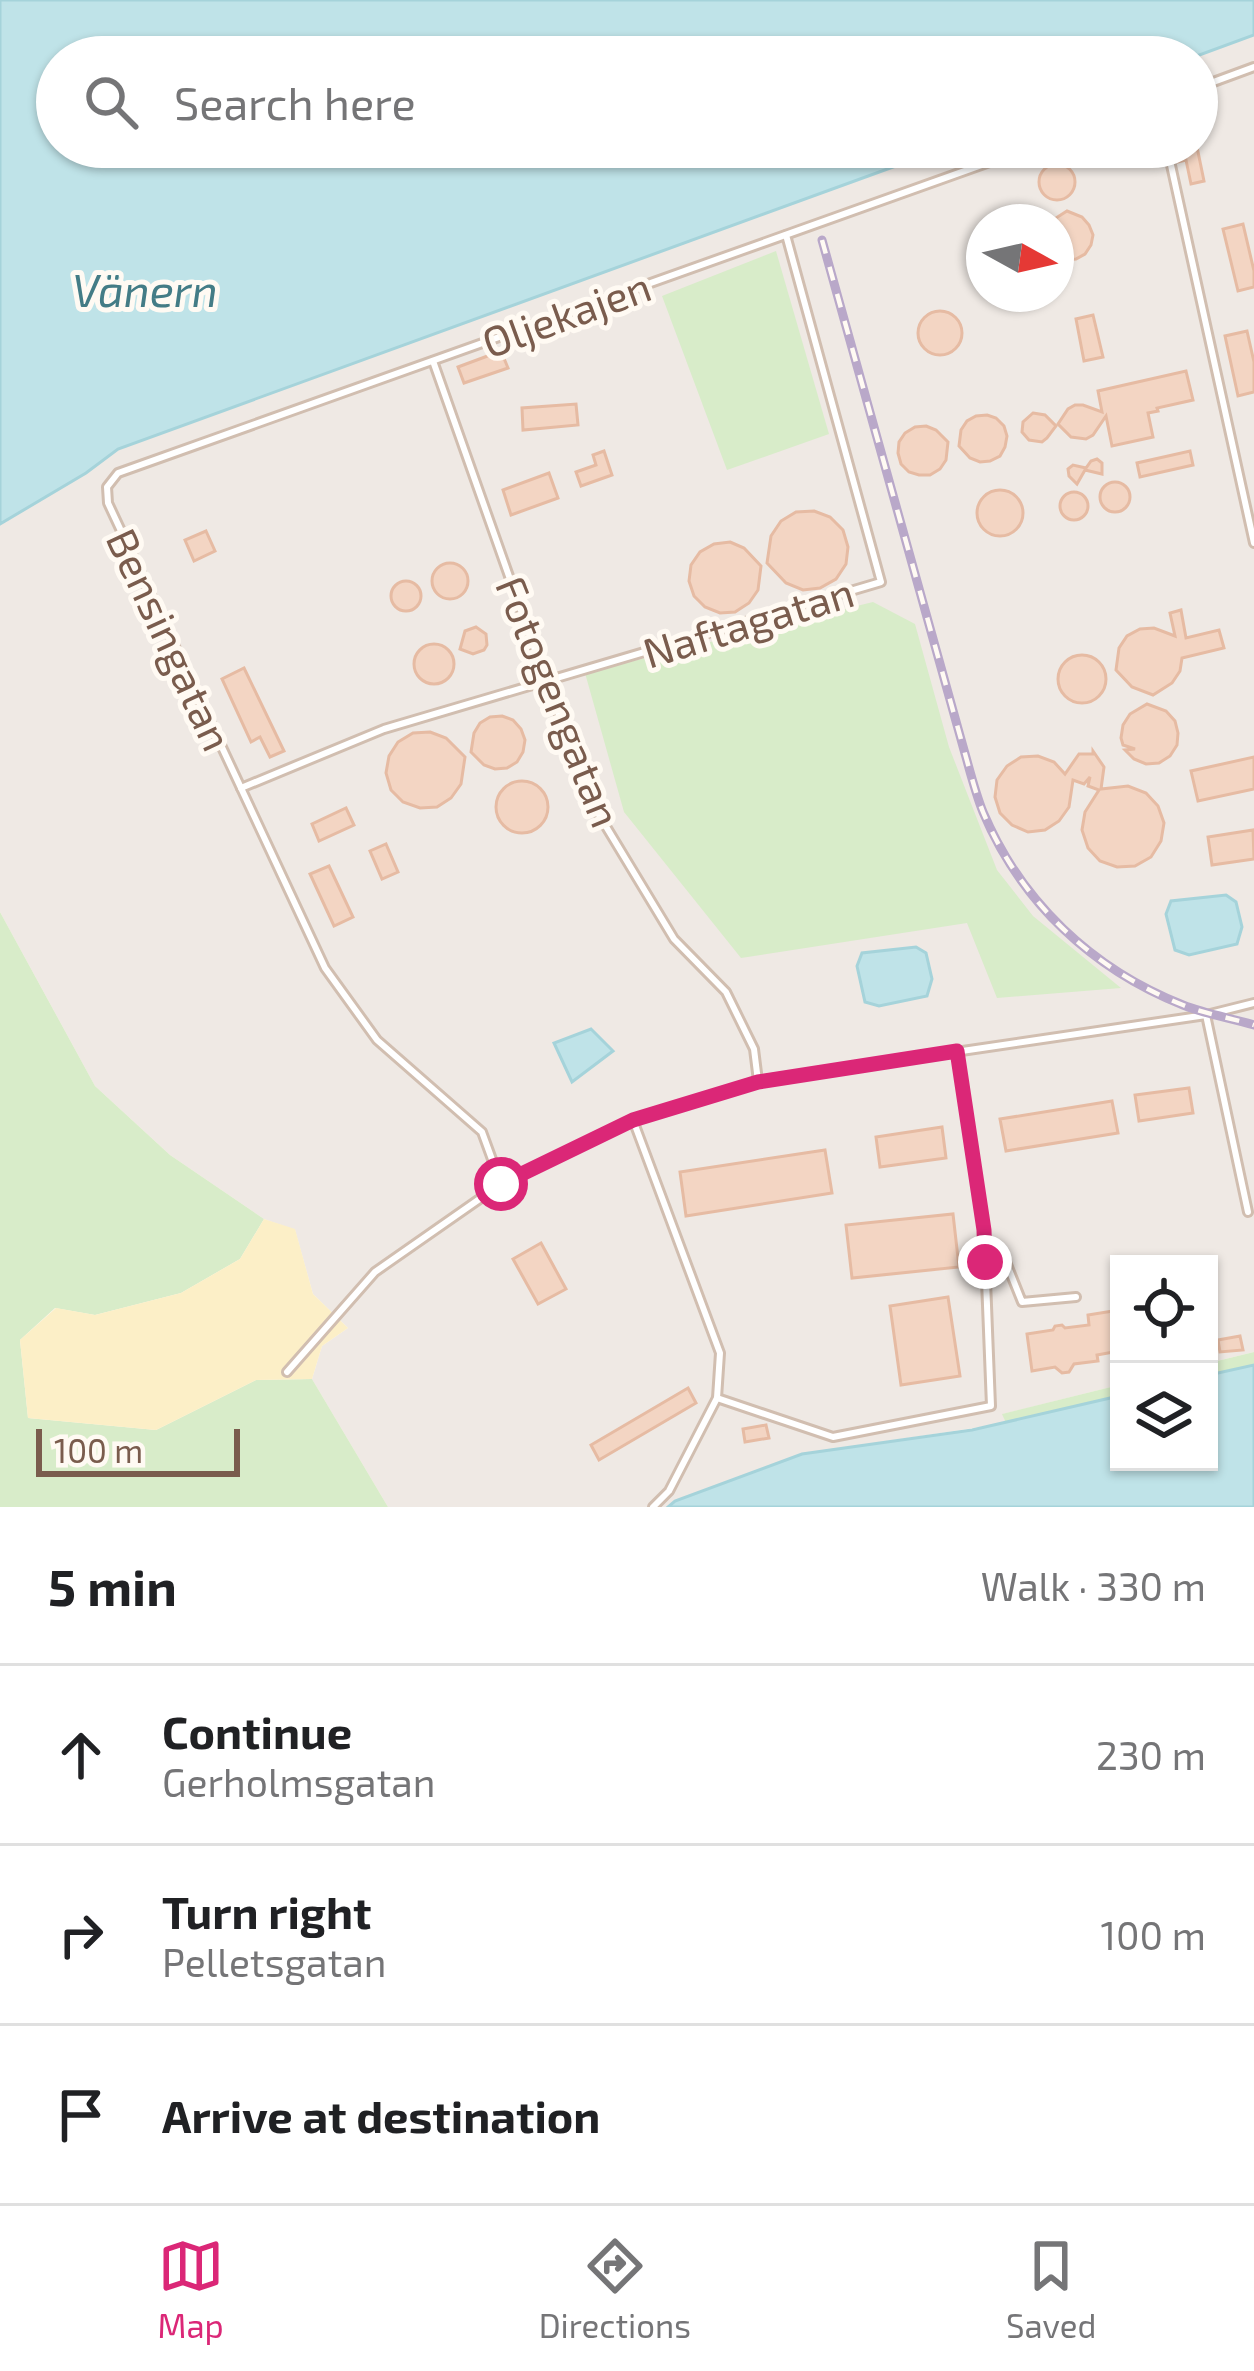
<!DOCTYPE html>
<meta charset="utf-8">
<style>
body{margin:0;font-family:"Exo 2",sans-serif;background:#f6f6f6;color:#202124}
.controls{position:absolute;right:36px;bottom:36px;display:grid;overflow:hidden;border-radius:0px;box-shadow:0 3px 9px #0004}
.controls button{width:108px;height:108px;display:grid;place-items:center;padding:0;border:0;border-bottom:3px solid #e0e0e0;background:#fff;color:#202124;font:60px sans-serif}
.compass{position:absolute;left:966px;top:204px;width:108px;height:108px;border-radius:50%;background:#fff;box-shadow:0 3px 9px #0004;rotate:98deg}
.scale{position:absolute;left:36px;bottom:30px;width:204px;box-sizing:border-box;padding-left:12px;border:6px solid #7a5c4d;border-top:0;font-size:33px;line-height:42px;white-space:nowrap;color:#7a5c4d;-webkit-text-stroke:9px #fffaf3;paint-order:stroke}
.stop{position:absolute;width:36px;height:36px;margin:-27px;border:9px solid #db2777;border-radius:50%;background:#fff}
.stop.end{background:#db2777;border-color:#fff;box-shadow:0 3px 12px #0008}
.list{margin:0;padding:0;list-style:none}
h2{display:flex;justify-content:space-between;align-items:center;height:156px;margin:0;padding:0 48px;font-size:51px}
h2 small{font-size:39px;font-weight:400;color:#757577}
.list li{display:grid;grid-template-columns:78px 1fr auto;gap:36px;align-items:center;box-sizing:border-box;height:180px;padding:0 48px;border-top:3px solid #e0e0e0}
.list b{display:block;font-size:45px;white-space:nowrap}
.list p{margin:0;font-size:39px;white-space:nowrap;color:#757577}
.list em{font-size:39px;font-style:normal;color:#757577}
.icon{flex:none;width:66px;height:66px;fill:none;stroke:currentColor;stroke-width:2;stroke-linecap:round;stroke-linejoin:round}
.map{position:relative;flex:none;width:1254px;height:1507px;overflow:hidden}
.search{position:absolute;background:#fff;box-shadow:0 3px 9px #0004;left:36px;right:36px;top:36px;height:132px;display:flex;align-items:center;gap:30px;box-sizing:border-box;padding:0 42px;border-radius:66px;color:#757577;font-size:45px}
.sheet{height:696px;background:#fff}
nav{display:flex;justify-content:space-around;align-items:center;box-sizing:border-box;height:168px;border-top:3px solid #e0e0e0;background:#fff;font-size:33px;color:#757577}
nav a{display:grid;justify-items:center;gap:6px}
nav .on{color:#db2777}
.map>svg:first-child{display:block}
</style>
<div class="map">
<svg width="1254" height="1507" viewBox="0 0 1254 1507">
<rect width="100%" height="100%" fill="#fdf6ec"/>
<path fill="#efe9e4" fill-rule="evenodd" d="M1254,35V1352L1209,1363V1264H1119V1385L1003,1414L1006,1423L802,1454L676,1501L668,1507H388L312,1379L322,1346L348,1328L313,1294L295,1230L264,1219L170,1155L95,1086L0,912V524L86,473L118,449L948,147H1197V57H1194ZM984,222H1056V294H984Z"/>
<g fill="#d8ecc9">
<path d="M776,251L829,434L727,470L662,296Z"/>
<path d="M873,602L915,624L949,747L997,870L1033,916L1121,988L997,998L967,923L741,958L624,812L585,673Z"/>
<path d="M0,912L95,1086L170,1155L264,1219L240,1259L181,1293L95,1315L55,1308L20,1340L28,1418L156,1430L256,1380L312,1379L388,1507H0Z"/>
<path d="M1254,1352V1365L1209,1375V1363Z"/>
<path d="M1119,1385V1396L1006,1423L1002,1414Z"/>
</g>
<path fill="#fcefc7" d="M264,1219L295,1229L313,1294L348,1328L322,1346L312,1379L256,1380L156,1430L28,1418L20,1340L56,1308L95,1315L181,1293L240,1259Z"/>
<g fill="#bfe3e8" stroke="#a5d3da" stroke-width="3">
<path d="M0,0H1254V35L1194,57H57V147H948L118,449L86,473L0,524Z"/>
<path d="M1226,895L1236,902L1242,927L1237,944L1189,955L1175,950L1166,914L1171,901Z"/>
<path d="M916,947L926,953L932,979L927,996L879,1006L865,1002L857,966L862,953Z"/>
<path d="M591,1029L613,1051L572,1082L554,1043Z"/>
<path d="M1254,1365V1507H668L675,1501L802,1454L972,1430L1119,1396V1462H1209V1375Z"/>
</g>
<g fill="#f3d5c3" stroke="#e6bba3" stroke-width="3">
<path d="M1175,147H1197L1204,181L1191,184L1186,160L1178,162Z"/>
<circle cx="1057" cy="182" r="18"/>
<path d="M1067,211L1082,217L1089,225L1093,235L1091,245L1085,254L1076,259L1066,260L1056,256V218Z"/>
<path d="M1243,224L1254,271V287L1238,291L1223,229Z"/>
<circle cx="940" cy="333" r="22"/>
<path d="M1093,315L1103,357L1084,361L1076,319Z"/>
<path d="M1247,331L1254,362V392L1238,396L1225,336Z"/>
<path d="M501,351L508,368L464,383L458,367Z"/>
<path d="M1186,371L1193,400L1157,408L1158,411L1148,413L1153,437L1112,446L1106,416L1093,435L1086,439L1071,437L1058,424L1068,409L1075,405H1083L1102,412L1098,391Z"/>
<path d="M576,404L578,425L523,430L522,408Z"/>
<path d="M1033,413L1045,415L1056,426L1047,438L1042,442L1029,440L1022,432L1023,422Z"/>
<path d="M987,415L996,418L1004,426L1007,436L1005,447L1000,456L990,461L980,462L970,458L959,446L961,430L967,421L976,416Z"/>
<path d="M926,426L936,430L948,442L946,460L940,469L930,475H919L909,472L901,464L898,453L899,442L905,433L915,427Z"/>
<path d="M604,451L612,475L581,486L576,472L596,465L593,455Z"/>
<path d="M1190,451L1193,465L1140,477L1137,463Z"/>
<path d="M1097,459L1102,463V474L1085,470L1077,484L1069,476L1068,469L1073,465L1086,468L1091,461Z"/>
<path d="M549,473L558,498L511,515L503,490Z"/>
<circle cx="1115" cy="497" r="15"/>
<circle cx="1000" cy="513" r="23"/>
<circle cx="1074" cy="506" r="14"/>
<path d="M814,511L830,517L843,530L848,547L846,564L836,579L820,588L803,590L786,583L767,563L771,536L781,521L796,512Z"/>
<path d="M206,531L215,551L194,561L185,540Z"/>
<path d="M730,542L744,548L761,566L758,590L749,603L735,612L720,613L705,607L694,596L689,581L691,565L700,552L714,544Z"/>
<circle cx="450" cy="581" r="18"/>
<circle cx="406" cy="596" r="15"/>
<path d="M1181,610L1186,638L1219,630L1224,648L1182,658L1180,671L1172,683L1153,695L1132,687L1116,670L1119,648L1127,636L1140,629L1154,628L1175,636L1170,613Z"/>
<path d="M476,627L486,634L487,645L484,650L473,654L460,649L465,631Z"/>
<circle cx="434" cy="664" r="20"/>
<circle cx="1082" cy="679" r="24"/>
<path d="M244,668L284,751L270,757L260,737L251,742L222,679Z"/>
<path d="M1147,704L1166,711L1175,721L1178,733L1177,745L1170,756L1159,763L1146,764L1134,759L1125,750L1135,749L1123,745L1121,738L1123,725L1130,714Z"/>
<path d="M502,716L513,720L521,729L525,740L523,752L517,762L507,768L495,769L484,765L471,752L474,733L480,723L490,717Z"/>
<path d="M430,732L446,738L465,757L461,784L451,798L437,807L420,808L403,802L391,790L386,773L389,756L398,742L413,733Z"/>
<path d="M1093,751L1104,767L1101,789L1128,786L1146,793L1158,806L1164,823L1161,841L1151,857L1135,866L1117,867L1100,861L1088,848L1082,830L1085,812L1099,790L1088,786L1090,777L1084,784L1073,780L1069,807L1059,821L1045,830L1028,832L1012,825L1000,813L995,797L997,780L1007,766L1021,757L1038,756L1054,762L1065,774L1079,754H1093Z"/>
<path d="M1254,757V789L1198,801L1191,771Z"/>
<circle cx="522" cy="807" r="26"/>
<path d="M346,808L354,825L319,841L312,824Z"/>
<path d="M1253,830L1254,859L1212,865L1208,837Z"/>
<path d="M386,844L398,872L382,879L370,851Z"/>
<path d="M329,866L353,917L334,926L310,874Z"/>
<path d="M1189,1088L1193,1113L1139,1121L1135,1095Z"/>
<path d="M1112,1101L1118,1133L1006,1151L1000,1119Z"/>
<path d="M942,1127L946,1158L880,1167L876,1137Z"/>
<path d="M825,1150L832,1193L686,1216L680,1172Z"/>
<path d="M953,1214L959,1267L852,1278L846,1225Z"/>
<path d="M541,1243L566,1289L538,1304L513,1259Z"/>
<path d="M948,1297L960,1376L901,1385L890,1306Z"/>
<path d="M1119,1310V1351L1097,1355L1098,1361L1074,1364L1069,1372L1062,1373L1055,1367L1032,1371L1027,1334L1053,1330L1055,1326L1062,1325L1065,1328L1089,1325L1088,1315Z"/>
<path d="M1240,1336L1243,1350L1220,1352L1218,1340Z"/>
<path d="M688,1388L696,1403L599,1460L591,1445Z"/>
<path d="M766,1425L769,1438L745,1442L743,1429Z"/>
</g>
<g fill="none" stroke-linecap="round" stroke-linejoin="round">
<defs>
<g id="lane">
<path d="M1197,88L1254,67"/>
<path d="M1167,147L1254,543"/>
<path d="M433,361L546,681L596,810L674,939L726,992L754,1049L758,1081"/>
<path d="M241,788L384,729L881,582L786,235"/>
<path d="M1206,1015L1248,1212"/>
<path d="M633,1120L720,1353L717,1398L669,1491L653,1507"/>
<path d="M501,1184L482,1132L377,1040L325,968L108,503L107,487L118,473L1032,147"/>
<path d="M985,1255L1006,1262L1022,1302L1076,1297"/>
<path d="M287,1372L375,1272L501,1184L633,1120L758,1081L1206,1015L1254,1003"/>
<path d="M717,1398L833,1437L991,1406L984,1230L957,1051"/>
</g>
</defs>
<use href="#lane" stroke="#d1beb0" stroke-width="12"/>
<use href="#lane" stroke="#fff" stroke-width="6"/>
<defs>
<path id="rail" d="M822,240L964,750C970,771 975,792 983,812C1021,902 1092,969 1183,1005C1205,1014 1231,1018 1254,1025"/>
</defs>
<use href="#rail" stroke="#b9a8c9" stroke-width="9"/>
<use href="#rail" stroke="#fffaf3" stroke-width="4.5" stroke-dasharray="14" stroke-linecap="butt"/>
</g>
<g fill="none" stroke-linecap="round" stroke-linejoin="round">
<path stroke="#db2777" stroke-width="15" d="M501,1184L633,1120L758,1082L957,1051L984,1230L985,1262"/>
</g>
<g text-anchor="middle" dominant-baseline="central" stroke-width="10" stroke-linejoin="round" paint-order="stroke">
<g font-size="42" fill="#7a5c4d" stroke="#fffaf3">
<text transform="translate(566 313) rotate(-20)">Oljekajen</text>
<text transform="translate(748 621) rotate(-17)">Naftagatan</text>
<text transform="translate(171 639) rotate(65)">Bensingatan</text>
<text transform="translate(560 701) rotate(68)">Fotogengatan</text>
</g>
<g font-size="45" font-style="italic" fill="#437c86" stroke="#fffaf3">
<text x="145" y="289">Vänern</text>
</g>
</g>
</svg>
<div class="controls">
<button><svg class="icon" aria-label="locate" viewBox="0 0 24 24"><circle cx="12" cy="12" r="6"/><path d="M12 2v4M12 18v4M2 12h4M18 12h4"/></svg></button>
<button><svg class="icon" aria-label="layers" viewBox="0 0 24 24"><path d="M12 4l9 5-9 5-9-5zM3 14l9 5 9-5"/></svg></button>
</div>
<svg class="compass" viewBox="-18 -18 36 36"><path d="M0-13l5 13h-10z" fill="#e53935"/><path d="M0 13l5-13h-10z" fill="#757577"/></svg>
<div class="scale">100 m</div>
<div class="stop" style="left:501px;top:1184px"></div>
<div class="stop end" style="left:985px;top:1262px"></div>
<div class="search"><svg class="icon" aria-label="search" viewBox="0 0 24 24"><circle cx="10" cy="10" r="6"/><path d="M15 15l6 6"/></svg>Search here</div>
</div>
<section class="sheet">
<h2>5 min<small>Walk · 330 m</small></h2>
<ul class="list">
<li><svg class="icon" aria-label="ahead" viewBox="0 0 24 24"><path d="M12 20V5M6 11l6-6 6 6"/></svg><div><b>Continue</b><p>Gerholmsgatan</p></div><em>230 m</em></li>
<li><svg class="icon" aria-label="right" viewBox="0 0 24 24"><path d="M7 20v-9h11M14 6l5 5-5 5"/></svg><div><b>Turn right</b><p>Pelletsgatan</p></div><em>100 m</em></li>
<li><svg class="icon" aria-label="arrive" viewBox="0 0 24 24"><path d="M6 21V4h12l-3 4 3 4H6"/></svg><div><b>Arrive at destination</b></div></li>
</ul>
</section>
<nav>
<a class="on"><svg class="icon" aria-label="map" viewBox="0 0 24 24"><path d="M3 6l6-2 6 2 6-2v14l-6 2-6-2-6 2zM9 4v14M15 6v14"/></svg>Map</a>
<a><svg class="icon" aria-label="directions" viewBox="0 0 24 24"><path d="M12 3l9 9-9 9-9-9zM9 14v-3h6M13 9l2 2-2 2"/></svg>Directions</a>
<a><svg class="icon" aria-label="saved" viewBox="0 0 24 24"><path d="M7 4h10v16l-5-4-5 4z"/></svg>Saved</a>
</nav>
